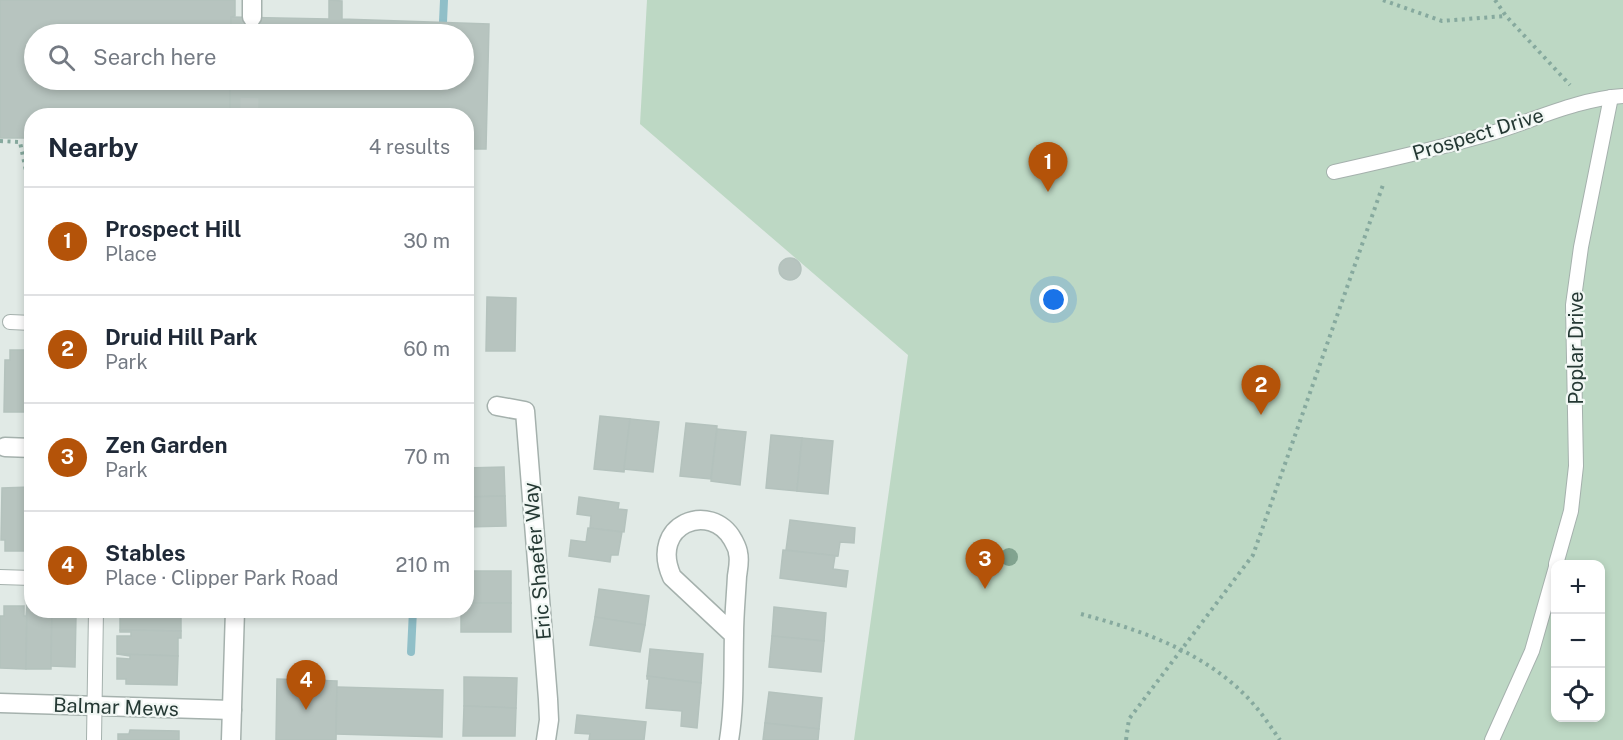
<!DOCTYPE html>
<meta charset="utf-8">
<style>
body{margin:0;font-family:"Public Sans",sans-serif;background:#f2f2f3;color:#1f2937}
.controls{position:absolute;right:18px;bottom:18px;display:grid;overflow:hidden;border-radius:12px;box-shadow:0 3px 9px #0003}
.controls button{width:54px;height:54px;display:grid;place-items:center;padding:0;border:0;border-bottom:2px solid #e0e1e3;background:#fff;color:#1f2937;font:30px sans-serif}
.you{position:absolute;left:1054px;top:300px;width:21px;height:21px;margin:-15px;border:4px solid #fff;border-radius:50%;background:#1a73e8;box-shadow:0 0 0 9px #1a73e833}
.badge{display:grid;place-items:center;width:39px;height:39px;border-radius:50%;background:#b45309;color:#fff;font-size:20px;font-weight:700}
.pin{position:absolute;translate:-50% -50px;filter:drop-shadow(0 2px 3px #0008)}
.pin::after{content:'';position:absolute;top:32px;width:21px;height:18px;background:inherit;clip-path:polygon(0 0,100% 0,50% 100%)}
.list{margin:0;padding:0;list-style:none}
h2{display:flex;justify-content:space-between;align-items:center;height:78px;margin:0;padding:0 24px;font-size:26px}
h2 small{font-size:20px;font-weight:400;color:#747a83}
.list li{display:grid;grid-template-columns:39px 1fr auto;gap:18px;align-items:center;box-sizing:border-box;height:108px;padding:0 24px;border-top:2px solid #e0e1e3}
.list b{display:block;font-size:22px;white-space:nowrap}
.list p{margin:0;font-size:20px;white-space:nowrap;color:#747a83}
.list em{font-size:20px;font-style:normal;color:#747a83}
.icon{flex:none;width:33px;height:33px;fill:none;stroke:currentColor;stroke-width:2;stroke-linecap:round;stroke-linejoin:round}
.map{position:relative;flex:none;width:1623px;height:740px;overflow:hidden}
.search{position:absolute;background:#fff;box-shadow:0 3px 9px #0003;left:24px;top:24px;width:450px;height:66px;display:flex;align-items:center;gap:15px;box-sizing:border-box;padding:0 21px;border-radius:33px;color:#747a83;font-size:22px}
.panel{position:absolute;background:#fff;box-shadow:0 3px 9px #0003;left:24px;top:108px;width:450px;height:510px;border-radius:24px}
.map>svg:first-child{display:block}
</style>
<div class="map">
<svg width="1623" height="740" viewBox="0 0 1623 740">
<rect width="100%" height="100%" fill="#e1eae6"/>
<path fill="#bdd8c4" fill-rule="evenodd" d="M647,0H1623V740H854L908,355L640,124ZM1556,564H1600V718H1556Z"/>
<g fill="none" stroke-linecap="round" stroke-linejoin="round">
<g stroke="#90bfc8" stroke-width="8">
<path d="M443,22L444,0"/>
<path d="M411,652L413,610"/>
</g>
</g>
<g fill="#b7c4bf" stroke="#b4c2bd" stroke-width="1.5">
<path d="M0,0H235V16L231,17V34H34V80H230V116H32V138H0Z"/>
<path d="M329,0L342,1V19L489,24L486,149H466V116H230V80H464V34H231V17L329,19Z"/>
<circle cx="790" cy="269" r="11"/>
<path d="M487,297L516,298L515,351H486Z"/>
<path d="M10,350H30L32,412H4L5,360H10Z"/>
<path d="M600,416L630,419L624,472L594,469Z"/>
<path d="M630,419L659,422L653,472L624,469Z"/>
<path d="M686,423L717,426L711,479L680,476Z"/>
<path d="M717,429L746,432L740,485L711,481Z"/>
<path d="M771,435L802,438L797,491L766,488Z"/>
<path d="M802,438L833,441L828,494L797,491Z"/>
<path d="M504,467L505,496L466,497V468Z"/>
<path d="M30,487L28,539H25V551H5V540H1L2,488Z"/>
<path d="M30,487H32V550H28Z"/>
<path d="M505,496L506,526L466,527V497Z"/>
<path d="M579,497L619,503L618,509L627,510L624,532L590,528L591,516L577,514Z"/>
<path d="M790,520L855,528L854,543L840,542L838,556L786,550Z"/>
<path d="M588,528L622,532L618,555H611L610,562L569,556L571,540L586,542Z"/>
<path d="M783,550L838,556H835L833,569L848,571L846,587L780,578Z"/>
<rect x="466" y="571" width="45" height="32"/>
<path d="M599,589L649,596L645,625L595,617Z"/>
<path d="M466,603H511V632H461V610H466Z"/>
<path d="M27,605L26,669L0,668V616H4V606H24V616H26Z"/>
<path d="M27,605H32V610H47V617L52,610L51,669H26Z"/>
<path d="M774,607L826,613L824,641L772,636Z"/>
<path d="M52,610H72V614L76,615L75,667L51,666Z"/>
<path d="M181,610V631L120,630V611Z"/>
<path d="M595,617L645,625L640,652L590,645Z"/>
<path d="M120,630L181,631V638H178V656L117,654V636H131V632H120Z"/>
<path d="M772,636L824,641L821,672L769,667Z"/>
<path d="M650,649L703,654L701,683L647,676Z"/>
<path d="M117,654L178,656L177,685L126,684V679H117V658L130,659V656Z"/>
<path d="M647,676L701,683L697,728L681,726L682,711L646,708L649,679H647Z"/>
<path d="M464,677L517,678L516,708L464,706Z"/>
<path d="M277,679L337,681L336,740H276Z"/>
<path d="M337,687L443,690L442,737L336,734Z"/>
<path d="M769,692L822,698L819,729L765,723Z"/>
<path d="M464,706L516,708L515,736H463Z"/>
<path d="M577,715L646,722L644,740H589L590,734L575,733Z"/>
<path d="M765,723L819,729L818,740H763Z"/>
<path d="M130,730L179,731V740H118V734H129Z"/>
</g>
<g fill="none" stroke-linecap="round" stroke-linejoin="round">
<g stroke="#bbc6c2" stroke-width="18" stroke-dasharray="18 9" stroke-linecap="butt">
<path d="M251,34L252,17"/>
<path d="M249,116L250,80"/>
</g>
<defs>
<g id="lane">
<path d="M1334,172C1388,160 1442,148 1495,132C1537,119 1578,99 1623,96"/>
<path d="M10,322L32,323"/>
<path d="M1556,564L1571,511L1576,466L1573,305L1581,247L1611,97"/>
<path d="M0,577L32,578"/>
<path d="M94,740L96,610"/>
<path d="M1492,740L1532,651L1556,567"/>
</g>
<g id="street">
<path d="M252,17V0"/>
<path d="M497,406L525,411L548,699L549,720L546,740"/>
<path d="M5,447L32,448"/>
<path d="M0,703L232,710"/>
<path d="M231,740L235,610"/>
<path d="M729,740C735,705 733,670 734,635C734,615 736,596 737,576C738,569 740,560 738,553C738,549 735,544 733,540C711,500 648,524 672,577L734,635"/>
</g>
</defs>
<use href="#lane" stroke="#a5b1ad" stroke-width="16"/>
<use href="#street" stroke="#a5b1ad" stroke-width="21"/>
<g stroke="#86a99e" stroke-width="4" stroke-dasharray="3 4.5" stroke-linecap="butt">
<path d="M1383,0L1442,21L1505,16"/>
<path d="M1495,0L1506,16L1570,85"/>
<path d="M0,141L20,142L26,171"/>
<path d="M1081,614C1144,631 1211,654 1255,706C1264,716 1272,729 1280,740"/>
<path d="M1126,740L1129,719L1253,555L1384,182"/>
</g>
<use href="#lane" stroke="#fff" stroke-width="14"/>
<use href="#street" stroke="#fff" stroke-width="18"/>
</g>
<circle fill="#81a38f" cx="1009" cy="557" r="9"/>
<g text-anchor="middle" dominant-baseline="central" stroke-width="4.5" stroke-linejoin="round" paint-order="stroke">
<g font-size="20" fill="#243833" stroke="#f1f7f4">
<text transform="translate(1478 134) rotate(-17)">Prospect Drive</text>
<text transform="translate(1576 348) rotate(-90)">Poplar Drive</text>
<text transform="translate(537 561) rotate(-95)">Eric Shaefer Way</text>
<text transform="translate(116 707) rotate(2)">Balmar Mews</text>
</g>
</g>
</svg>
<div class="controls">
<button>+</button>
<button>−</button>
<button><svg class="icon" aria-label="locate" viewBox="0 0 24 24"><circle cx="12" cy="12" r="6"/><path d="M12 2v4M12 18v4M2 12h4M18 12h4"/></svg></button>
</div>
<div class="you"></div>
<div class="pin badge" style="left:1048px;top:192px">1</div>
<div class="pin badge" style="left:1261px;top:415px">2</div>
<div class="pin badge" style="left:985px;top:589px">3</div>
<div class="pin badge" style="left:306px;top:710px">4</div>
<div class="search"><svg class="icon" aria-label="search" viewBox="0 0 24 24"><circle cx="10" cy="10" r="6"/><path d="M15 15l6 6"/></svg>Search here</div>
<section class="panel">
<h2>Nearby<small>4 results</small></h2>
<ul class="list">
<li><span class="badge">1</span><div><b>Prospect Hill</b><p>Place</p></div><em>30 m</em></li>
<li><span class="badge">2</span><div><b>Druid Hill Park</b><p>Park</p></div><em>60 m</em></li>
<li><span class="badge">3</span><div><b>Zen Garden</b><p>Park</p></div><em>70 m</em></li>
<li><span class="badge">4</span><div><b>Stables</b><p>Place · Clipper Park Road</p></div><em>210 m</em></li>
</ul>
</section>
</div>
